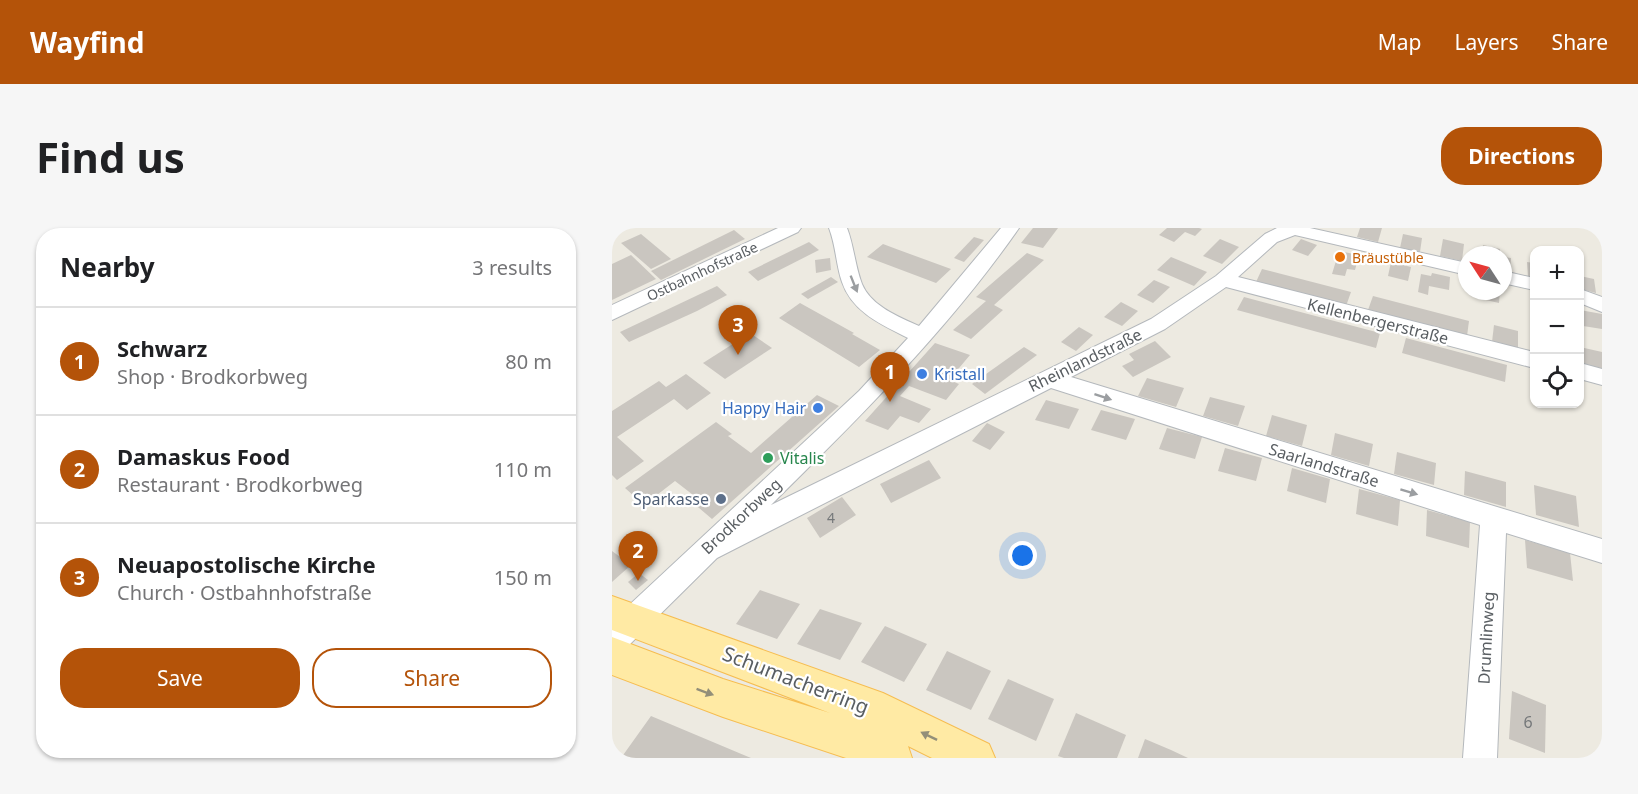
<!DOCTYPE html>
<meta charset="utf-8">
<style>
body{margin:0;font-family:"Noto Sans",sans-serif;background:#f6f6f6;color:#202124}
.controls{position:absolute;right:18px;top:18px;display:grid;overflow:hidden;border-radius:12px;box-shadow:0 2px 4px #0004}
.controls button{width:54px;height:54px;display:grid;place-items:center;padding:0;border:0;border-bottom:2px solid #e0e0e0;background:#fff;color:#202124;font:30px sans-serif}
.compass{position:absolute;left:846px;top:18px;width:54px;height:54px;border-radius:50%;background:#fff;box-shadow:0 2px 4px #0004;rotate:306deg}
.you{position:absolute;left:411px;top:328px;width:21px;height:21px;margin:-15px;border:4px solid #fff;border-radius:50%;background:#1a73e8;box-shadow:0 0 0 9px #1a73e833}
.badge{display:grid;place-items:center;width:39px;height:39px;border-radius:50%;background:#b45309;color:#fff;font-size:20px;font-weight:700}
.pin{position:absolute;translate:-50% -50px;filter:drop-shadow(0 2px 3px #0008)}
.pin::after{content:'';position:absolute;top:32px;width:21px;height:18px;background:inherit;clip-path:polygon(0 0,100% 0,50% 100%)}
.list{margin:0;padding:0;list-style:none}
h2{display:flex;justify-content:space-between;align-items:center;height:78px;margin:0;padding:0 24px;font-size:26px}
h2 small{font-size:20px;font-weight:400;color:#757577}
.list li{display:grid;grid-template-columns:39px 1fr auto;gap:18px;align-items:center;box-sizing:border-box;height:108px;padding:0 24px;border-top:2px solid #e0e0e0}
.list b{display:block;font-size:22px;white-space:nowrap}
.list p{margin:0;font-size:20px;white-space:nowrap;color:#757577}
.list em{font-size:20px;font-style:normal;color:#757577}
.actions{display:flex;gap:12px;padding:18px 24px}
.actions a{flex:1;padding:14px 0;border:2px solid #b45309;border-radius:24px;text-align:center;font-size:21px;color:#b45309}
.actions .main{background:#b45309;color:#fff}
.icon{flex:none;width:33px;height:33px;fill:none;stroke:currentColor;stroke-width:2;stroke-linecap:round;stroke-linejoin:round}
.map{position:relative;flex:none;width:990px;height:530px;overflow:hidden;border-radius:24px}
header{display:flex;align-items:center;gap:36px;box-sizing:border-box;height:84px;padding:0 30px;background:#b45309;color:#fff}
header strong{font-size:28px}
nav{display:flex;gap:33px;margin-inline-start:auto;font-size:21px}
.intro{display:flex;align-items:center;justify-content:space-between;box-sizing:border-box;height:144px;padding:0 36px}
h1{margin:0;font-size:42px}
.button{padding:15px 27px;border-radius:24px;background:#b45309;color:#fff;font-size:21px;font-weight:700}
main{display:flex;gap:36px;padding:0 36px}
aside{flex:1;background:#fff;border-radius:24px;box-shadow:0 2px 4px #0004}
.map>svg:first-child{display:block}
</style>
<header>
<strong>Wayfind</strong>
<nav><a>Map</a><a>Layers</a><a>Share</a></nav>
</header>
<div class="intro"><h1>Find us</h1><a class="button">Directions</a></div>
<main>
<aside>
<h2>Nearby<small>3 results</small></h2>
<ul class="list">
<li><span class="badge">1</span><div><b>Schwarz</b><p>Shop · Brodkorbweg</p></div><em>80 m</em></li>
<li><span class="badge">2</span><div><b>Damaskus Food</b><p>Restaurant · Brodkorbweg</p></div><em>110 m</em></li>
<li><span class="badge">3</span><div><b>Neuapostolische Kirche</b><p>Church · Ostbahnhofstraße</p></div><em>150 m</em></li>
</ul>
<div class="actions"><a class="main">Save</a><a>Share</a></div>
</aside>
<div class="map">
<svg width="990" height="530" viewBox="0 0 990 530">
<rect width="100%" height="100%" fill="#edeae1"/>
<g fill="#cac6c0">
<path d="M421,0H446L431,20L409,15Z"/>
<path d="M555,0H587L590,1L583,8L573,4L562,14L547,7Z"/>
<path d="M748,0H770L766,14L745,9Z"/>
<path d="M122,2L133,11L49,52L39,43Z"/>
<path d="M29,6L59,31L39,41L9,15Z"/>
<path d="M791,6L810,10L808,24L788,20Z"/>
<path d="M362,9L372,12L352,34L342,30Z"/>
<path d="M608,11L627,19L610,36L591,28Z"/>
<path d="M689,11L705,17L696,28L680,22Z"/>
<path d="M831,11L852,16L850,33L828,28Z"/>
<path d="M197,14L207,22L146,53L136,44Z"/>
<path d="M271,16L287,22L339,41L324,55L255,29Z"/>
<path d="M871,17L888,21V27H870Z"/>
<path d="M727,23L747,27L743,42L735,41L733,48L720,46Z"/>
<path d="M415,25L432,32L382,77L391,82L359,111L341,102L374,73L364,69Z"/>
<path d="M19,27L44,51L0,72V36Z"/>
<path d="M559,29L576,36L595,44L582,58L545,42Z"/>
<path d="M891,29L899,30L898,44L891,43Z"/>
<path d="M218,30L219,42L204,45L203,32Z"/>
<path d="M779,34L799,39L796,53L776,48Z"/>
<path d="M915,34L922,35V50L916,49Z"/>
<path d="M650,41L739,64L734,78L644,54Z"/>
<path d="M820,45L838,49L837,62L817,58L816,67L806,64L809,46L819,48Z"/>
<path d="M968,48L982,51L984,65L968,61Z"/>
<path d="M219,49L226,54L196,71L189,66Z"/>
<path d="M542,52L558,59L541,75L525,67Z"/>
<path d="M105,58L115,67L85,83L17,114L8,104Z"/>
<path d="M866,63H888L887,75L865,70Z"/>
<path d="M918,65L922,66V84L918,83Z"/>
<path d="M761,68L857,93L855,108L756,82Z"/>
<path d="M632,69L768,105L764,120L625,82Z"/>
<path d="M509,74L526,83L510,98L492,89Z"/>
<path d="M188,75L242,105L240,106L268,122L247,139L167,90Z"/>
<path d="M968,82L990,86V101L971,98Z"/>
<path d="M882,97L906,103V121L880,114Z"/>
<path d="M467,99L481,107L464,123L449,114Z"/>
<path d="M138,105L160,120L113,151L91,135Z"/>
<path d="M794,110L895,137L893,154L790,125Z"/>
<path d="M543,113L559,129L521,149L510,138L522,132L517,126Z"/>
<path d="M323,115L358,127L337,152L347,156L334,172L297,158L288,168L319,181L307,195L288,188L276,202L253,193Z"/>
<path d="M412,119L425,127L373,166L360,156Z"/>
<path d="M968,119L990,124V141L969,136Z"/>
<path d="M919,143L922,144V165L918,164Z"/>
<path d="M74,146L99,165L75,182L62,171L5,209L32,233L5,252L0,247V183L47,153L54,159Z"/>
<path d="M535,150L572,160L564,179L526,168Z"/>
<path d="M205,167L227,178L100,291L80,274L85,270L63,253L32,277L13,260L104,194L120,206L116,208L139,225Z"/>
<path d="M598,169L633,178L626,198L591,188Z"/>
<path d="M434,172L467,181L457,201L423,192Z"/>
<path d="M489,182L523,191L514,212L479,202Z"/>
<path d="M660,187L695,197L690,218L654,208Z"/>
<path d="M375,195L393,204L378,222L360,213Z"/>
<path d="M555,200L590,209L583,231L547,221Z"/>
<path d="M723,205L761,216L757,238L719,227Z"/>
<path d="M613,220L650,230L644,253L606,243Z"/>
<path d="M785,224L824,235L822,257L782,246Z"/>
<path d="M317,232L329,250L279,275L268,256Z"/>
<path d="M680,240L718,251L714,275L675,263Z"/>
<path d="M853,243L894,254V279L852,267Z"/>
<path d="M922,257L964,268L967,299L924,287Z"/>
<path d="M747,261L788,272L786,298L744,286Z"/>
<path d="M230,269L244,287L208,310L195,290Z"/>
<path d="M815,282L858,294L857,320L814,308Z"/>
<path d="M913,312L958,325L961,353L915,340Z"/>
<path d="M0,323L19,337L0,354Z"/>
<path d="M27,345L36,352L24,362L16,354Z"/>
<path d="M148,362L188,376L165,411L124,396Z"/>
<path d="M208,381L250,395L228,432L185,416Z"/>
<path d="M273,398L315,416L292,454L249,434Z"/>
<path d="M335,423L379,443L359,482L314,462Z"/>
<path d="M396,451L442,471L424,513L376,491Z"/>
<path d="M900,463L934,477L933,525L897,511Z"/>
<path d="M464,485L514,507L505,530H452L446,528Z"/>
<path d="M39,488L127,525L139,530H9Z"/>
<path d="M533,511L559,522L576,530H526Z"/>
</g>
<g fill="none" stroke-linecap="round" stroke-linejoin="round">
<defs>
<g id="minor">
<path d="M166,0H189L186,4L0,92V77Z"/>
<path d="M217,0H235C242,18 243,38 250,56C259,78 287,89 307,98L389,0H407C336,102 247,190 159,277L539,91L604,48L653,6L665,0H698L855,35V47L683,7L665,14L626,49L922,124V140L614,59L553,101L459,149L990,311V335L894,305L885,530H851L868,297L439,160L105,330L11,423L0,428V393L247,163L296,110C270,97 240,84 230,54C224,37 224,18 217,0Z"/>
<path d="M891,43L922,50V62L891,55Z"/>
<path d="M968,61L990,69V84L968,75Z"/>
<path d="M968,135L990,141V157L968,151Z"/>
</g>
<path id="major" d="M0,368L271,465L377,516L383,530H320L296,518L300,530H234L111,489L0,447V409L111,451L218,485L0,402Z"/>
</defs>
<use href="#minor" stroke="#b4b8bc" stroke-width="2"/>
<use href="#major" stroke="#f6bd51" stroke-width="2"/>
<use href="#minor" fill="#fff" fill-rule="evenodd"/>
<use href="#major" fill="#ffeaa4" fill-rule="evenodd"/>
</g>
<defs><path id="oneway-solid" d="M-6-.8H1V-3.2L6.5 0L1 3.2V.8H-6Z" transform="scale(1.5)"/></defs>
<g fill="#9b9ea1">
<use href="#oneway-solid" transform="translate(242 56) rotate(68)"/>
<use href="#oneway-solid" transform="translate(491 169) rotate(18)"/>
<use href="#oneway-solid" transform="translate(797 264) rotate(17)"/>
</g>
<g fill="#938f79">
<use href="#oneway-solid" transform="translate(93 464) rotate(20)"/>
<use href="#oneway-solid" transform="translate(317 508) rotate(-154)"/>
</g>
<circle fill="#e8710a" stroke="#fff" stroke-width="2" cx="728" cy="29" r="6"/>
<g fill="#3f7fe0" stroke="#fff" stroke-width="2">
<circle cx="310" cy="146" r="6"/>
<circle cx="206" cy="180" r="6"/>
</g>
<circle fill="#2e9e5b" stroke="#fff" stroke-width="2" cx="156" cy="230" r="6"/>
<circle fill="#5c6f8a" stroke="#fff" stroke-width="2" cx="109" cy="271" r="6"/>
<g text-anchor="middle" dominant-baseline="central" stroke-width="4.5" stroke-linejoin="round" paint-order="stroke">
<g font-size="14" fill="#c56008" stroke="#fff" text-anchor="start">
<text x="740" y="29">Bräustüble</text>
</g>
<g font-size="14" fill="#595e62" stroke="#fff">
<text transform="translate(90 43) rotate(-25)">Ostbahnhofstraße</text>
</g>
<g font-size="14" fill="#75787a">
<text x="219" y="289">4</text>
</g>
<g font-size="16" fill="#595e62" stroke="#fff">
<text transform="translate(766 93) rotate(14)">Kellenbergerstraße</text>
<text transform="translate(473 132) rotate(-26)">Rheinlandstraße</text>
<text transform="translate(712 237) rotate(17)">Saarlandstraße</text>
<text transform="translate(129 288) rotate(-43)">Brodkorbweg</text>
<text transform="translate(874 410) rotate(-87)">Drumlinweg</text>
</g>
<g font-size="16" fill="#366cbe" stroke="#fff" text-anchor="start">
<text x="322" y="146">Kristall</text>
<text x="194" y="180" text-anchor="end">Happy Hair</text>
</g>
<g font-size="16" fill="#27864d" stroke="#fff" text-anchor="start">
<text x="168" y="230">Vitalis</text>
</g>
<g font-size="16" fill="#4e5e75" stroke="#fff" text-anchor="end">
<text x="97" y="271">Sparkasse</text>
</g>
<g font-size="16" fill="#75787a">
<text x="916" y="494">6</text>
</g>
<g font-size="20" fill="#595e62" stroke="#fff">
<text transform="translate(184 452) rotate(21)">Schumacherring</text>
</g>
</g>
</svg>
<div class="controls">
<button>+</button>
<button>−</button>
<button><svg class="icon" aria-label="locate" viewBox="0 0 24 24"><circle cx="12" cy="12" r="6"/><path d="M12 2v4M12 18v4M2 12h4M18 12h4"/></svg></button>
</div>
<svg class="compass" viewBox="-18 -18 36 36"><path d="M0-13l5 13h-10z" fill="#e53935"/><path d="M0 13l5-13h-10z" fill="#757577"/></svg>
<div class="you"></div>
<div class="pin badge" style="left:278px;top:174px">1</div>
<div class="pin badge" style="left:26px;top:353px">2</div>
<div class="pin badge" style="left:126px;top:127px">3</div>
</div>
</main>
